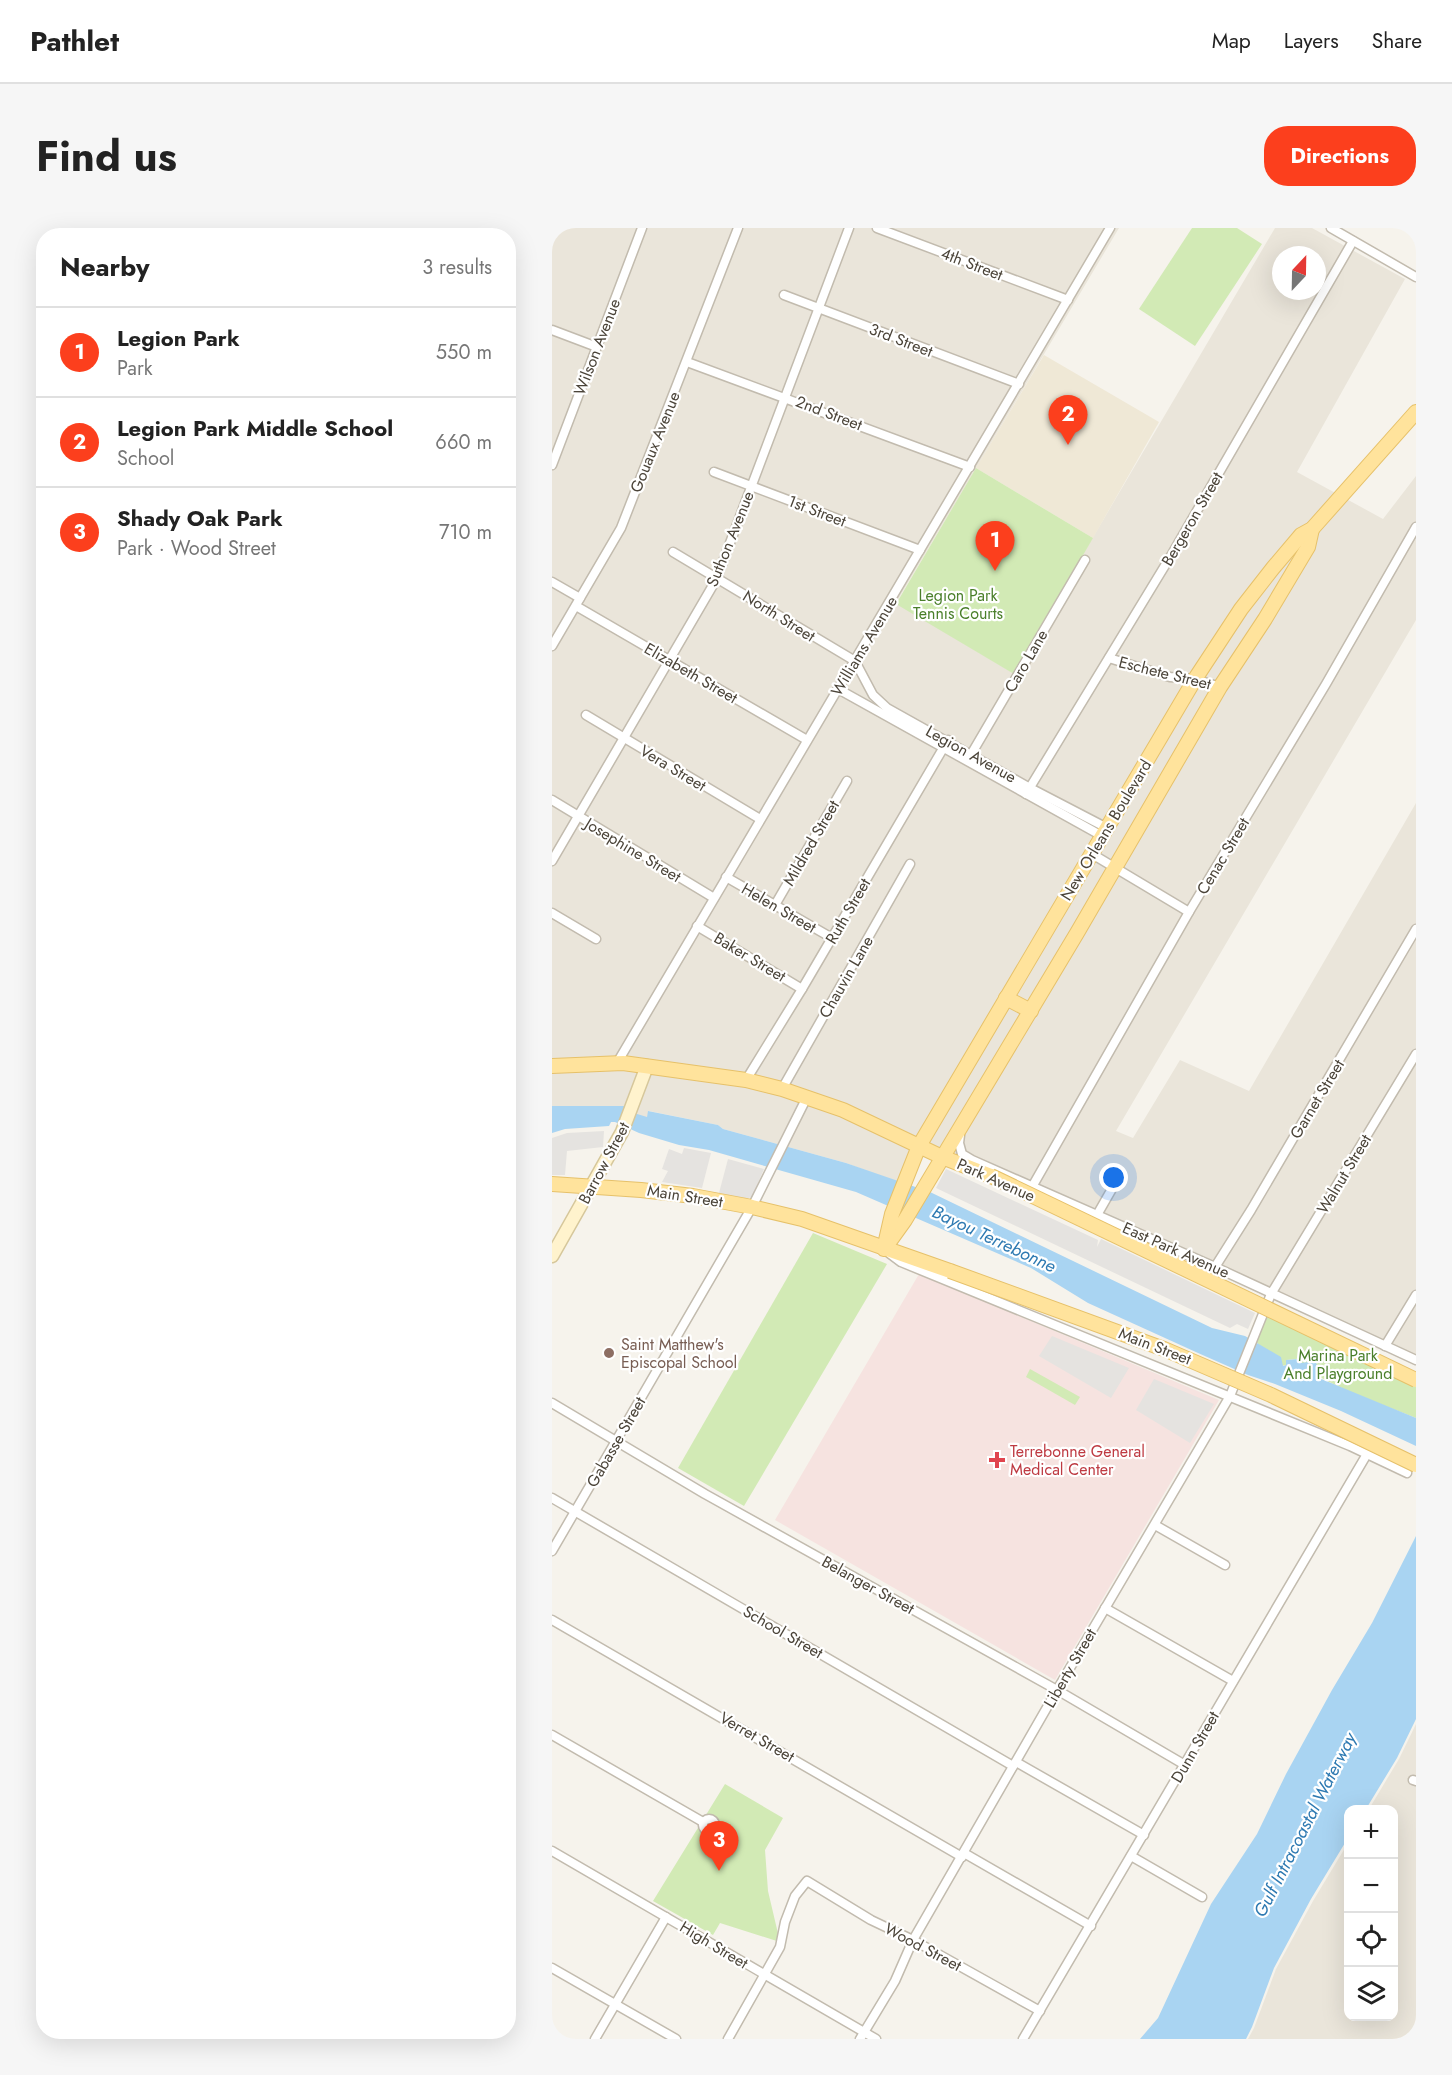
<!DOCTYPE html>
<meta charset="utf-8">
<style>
body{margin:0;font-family:Jost,sans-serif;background:#f6f6f6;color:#222}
.controls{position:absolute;right:18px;bottom:18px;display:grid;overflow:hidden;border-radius:12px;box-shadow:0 6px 24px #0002}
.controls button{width:54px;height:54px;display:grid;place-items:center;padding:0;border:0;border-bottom:2px solid #e0e0e0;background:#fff;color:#222;font:30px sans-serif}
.compass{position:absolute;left:720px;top:18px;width:54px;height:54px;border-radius:50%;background:#fff;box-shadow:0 6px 24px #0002;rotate:22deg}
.you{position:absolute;left:562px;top:950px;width:21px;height:21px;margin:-15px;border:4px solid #fff;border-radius:50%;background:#1a73e8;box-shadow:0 0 0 9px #1a73e833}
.badge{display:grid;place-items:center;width:39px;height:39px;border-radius:50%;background:#fc3f1d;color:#fff;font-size:20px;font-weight:700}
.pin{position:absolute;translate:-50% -50px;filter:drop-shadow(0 2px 3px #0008)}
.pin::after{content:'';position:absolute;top:32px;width:21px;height:18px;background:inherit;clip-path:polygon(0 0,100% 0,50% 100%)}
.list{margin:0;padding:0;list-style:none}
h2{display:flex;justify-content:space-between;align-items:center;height:78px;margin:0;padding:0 24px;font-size:26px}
h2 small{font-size:20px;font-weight:400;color:#767676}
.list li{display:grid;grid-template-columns:39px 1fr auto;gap:18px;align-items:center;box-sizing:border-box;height:90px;padding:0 24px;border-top:2px solid #e0e0e0}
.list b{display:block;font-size:22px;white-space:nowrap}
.list p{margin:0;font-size:20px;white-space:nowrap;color:#767676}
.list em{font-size:20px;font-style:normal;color:#767676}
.icon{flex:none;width:33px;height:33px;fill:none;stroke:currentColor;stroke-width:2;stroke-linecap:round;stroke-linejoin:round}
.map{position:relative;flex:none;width:864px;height:1811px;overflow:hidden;border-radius:24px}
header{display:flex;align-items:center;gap:36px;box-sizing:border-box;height:84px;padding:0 30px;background:#fff;border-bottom:2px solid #e0e0e0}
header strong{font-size:28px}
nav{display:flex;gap:33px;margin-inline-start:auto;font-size:21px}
.intro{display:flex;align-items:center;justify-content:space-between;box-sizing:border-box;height:144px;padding:0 36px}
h1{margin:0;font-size:42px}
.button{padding:15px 27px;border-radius:24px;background:#fc3f1d;color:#fff;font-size:21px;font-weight:700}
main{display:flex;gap:36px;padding:0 36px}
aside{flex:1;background:#fff;border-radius:24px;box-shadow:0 6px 24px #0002}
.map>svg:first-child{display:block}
</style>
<header>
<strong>Pathlet</strong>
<nav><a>Map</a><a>Layers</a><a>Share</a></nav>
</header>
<div class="intro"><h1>Find us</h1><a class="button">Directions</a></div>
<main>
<aside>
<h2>Nearby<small>3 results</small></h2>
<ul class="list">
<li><span class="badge">1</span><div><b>Legion Park</b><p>Park</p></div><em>550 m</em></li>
<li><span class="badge">2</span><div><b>Legion Park Middle School</b><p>School</p></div><em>660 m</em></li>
<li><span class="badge">3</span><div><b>Shady Oak Park</b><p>Park · Wood Street</p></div><em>710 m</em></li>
</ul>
</aside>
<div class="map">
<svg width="864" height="1811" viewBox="0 0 864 1811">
<rect width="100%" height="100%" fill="#f6f3ec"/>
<g fill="#eae5da" fill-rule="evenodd">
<path d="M0,0H567L344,375L461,445L723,0H760L853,51L745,244L831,291L864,248V392L564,903L581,910L628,832L697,863L864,575V1136L607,1020L360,918L345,954L294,935L171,901L166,897L97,883L95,889H90L72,882L73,878H0ZM729,27H765V63H729Z"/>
<path d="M864,1496V1811H696L702,1800L724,1741L761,1673L796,1615V1788H842V1582L817,1581L847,1531Z"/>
</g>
<path fill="#efe8d6" d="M492,127L607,194L541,310L424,240Z"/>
<path fill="#f6e3e0" d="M367,1046L667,1172L503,1452L223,1292Z"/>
<g fill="#d2eab5">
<path d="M640,0H685L710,16L643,118L587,81Z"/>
<path d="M424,240L541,310L462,446L344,376Z"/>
<path d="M261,1005L335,1036L192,1278L126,1240Z"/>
<path d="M714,1079L864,1152V1190C843,1181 751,1149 746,1131L734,1132V1137L730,1138L702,1112Z"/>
<path d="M478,1141L528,1169L523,1177L474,1149Z"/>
<path d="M173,1556L231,1590L213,1622L216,1663L228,1714L168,1695L161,1707L101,1673Z"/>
</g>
<g fill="#e5e3e0">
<path d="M52,903L51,919L15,923L13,947H0V910L15,905Z"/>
<path d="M132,920L159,925L150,960L110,954L116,943L110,941L117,921L130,926Z"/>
<path d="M176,931L212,941L200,969L193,971L167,965Z"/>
<path d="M394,941L546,1012L545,1019L549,1011L703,1085L696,1101L685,1096L678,1100L384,960Z"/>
<path d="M500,1108L577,1140L559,1170L487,1128Z"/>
<path d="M602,1151L662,1176L638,1215L584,1182Z"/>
</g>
<g fill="#a9d4f2">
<path d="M0,878H73L72,882L95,889L96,883L166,897L171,901L294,935L378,964L660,1100L693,1108L729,1129L731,1138L734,1137V1132L747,1131L748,1135L764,1133L767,1150L864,1190V1218L789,1183L723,1156L696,1147L646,1125L536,1075L479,1040L304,964L157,922L127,917L87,905L63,894H59L57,898L13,901L0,905Z"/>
<path d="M864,1308V1491L845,1530L814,1581L796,1582V1610L759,1671L722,1740L700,1799L694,1811H588L606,1790L659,1676L705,1606L734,1546L780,1462L820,1395Z"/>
</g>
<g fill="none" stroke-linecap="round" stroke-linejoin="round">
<defs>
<g id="street">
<path d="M325,0L516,72"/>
<path d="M779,0L864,49"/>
<path d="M232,67L467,156"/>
<path d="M0,102L45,119"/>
<path d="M135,134L418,239"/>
<path d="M0,237L90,0"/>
<path d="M162,244L368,322"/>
<path d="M121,324L303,433L321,467L335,480L478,560L555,600"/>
<path d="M0,354L28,370"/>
<path d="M24,378L255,512"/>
<path d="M0,418L69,300L186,0"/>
<path d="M557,430L618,449L643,451L668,459"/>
<path d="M286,461L550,608"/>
<path d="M34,487L208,591"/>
<path d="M417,530L533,332"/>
<path d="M474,566L620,326L801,13"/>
<path d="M0,572L162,670"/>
<path d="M540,626L637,684"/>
<path d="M0,633L164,352L297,0"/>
<path d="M174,649L280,710"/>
<path d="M223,677L295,553"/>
<path d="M0,685L44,711"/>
<path d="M145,698L250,761"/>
<path d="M65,835L558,0"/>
<path d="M194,852L250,761L396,512"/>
<path d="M230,861L358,636"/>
<path d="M408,907L407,915L410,926L420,932L663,1039L864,1132"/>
<path d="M480,959L637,684L774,456L864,299"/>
<path d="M545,987L561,959"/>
<path d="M337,1025L349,1034L798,1218L855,1245"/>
<path d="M663,1039L699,982L864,701"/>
<path d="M833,1118L864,1067"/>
<path d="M0,1175L153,1266L505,1462L633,1537"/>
<path d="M0,1270L461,1538"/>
<path d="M603,1297L673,1337"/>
<path d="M0,1323L200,979L255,869"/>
<path d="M553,1380L681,1453"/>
<path d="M0,1392L410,1629"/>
<path d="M0,1507L151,1594"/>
<path d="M464,1534L592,1607"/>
<path d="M861,1552L864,1553"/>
<circle cx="157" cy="1597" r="6"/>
<path d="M0,1623L324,1811"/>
<path d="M412,1625L539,1698"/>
<path d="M579,1628L650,1669"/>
<path d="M0,1740L124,1811"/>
<path d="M43,1811L114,1689"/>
<path d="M176,1811L228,1719L233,1694L243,1668L255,1653L319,1692L361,1712L488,1783"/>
<path d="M308,1811L343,1753L361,1712L505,1462L678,1168L719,1066L864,826"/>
<path d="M471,1811L815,1226"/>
</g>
<path id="secondary" d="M0,1028L70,904L95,838"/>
<g id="primary">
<path d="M454,770L479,783"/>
<path d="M0,838L71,835L194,852L230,861L291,882L390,929L439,948"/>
<path d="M0,956L89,962L141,968L200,979L250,991L398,1043"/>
<path d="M335,1017L353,992L525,705L668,459L713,391L756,319L760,301"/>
<path d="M332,1021L340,986L367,918L643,451L689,381L721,340L749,307L760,301L864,184"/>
</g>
</defs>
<use href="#street" stroke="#c2bbae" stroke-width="11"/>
<use href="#secondary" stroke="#d6c79b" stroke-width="15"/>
<use href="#primary" stroke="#e6c16a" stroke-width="16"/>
<use href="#street" stroke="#fff" stroke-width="8"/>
<use href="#secondary" stroke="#fff3cd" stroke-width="12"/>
<use href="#primary" stroke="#ffe39c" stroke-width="14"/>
<defs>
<g id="primary-bridge">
<path d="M439,948L864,1152"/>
<path d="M398,1043L612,1121L719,1167L864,1237"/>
</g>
</defs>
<use href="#primary-bridge" stroke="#e6c16a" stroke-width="16" stroke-linecap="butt"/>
<use href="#primary-bridge" stroke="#ffe39c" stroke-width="14"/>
</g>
<circle fill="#8d6e63" stroke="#fff" stroke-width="2" cx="57" cy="1125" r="6"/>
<path fill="#e0444e" stroke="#fff" stroke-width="2" d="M442 1223h6v6h6v6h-6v6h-6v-6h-6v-6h6z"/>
<g text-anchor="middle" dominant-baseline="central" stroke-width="4.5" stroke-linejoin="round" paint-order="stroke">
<g font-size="16" fill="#4b4439" stroke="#fff">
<text transform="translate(420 36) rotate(21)">4th Street</text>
<text transform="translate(349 112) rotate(21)">3rd Street</text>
<text transform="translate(45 119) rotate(-69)">Wilson Avenue</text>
<text transform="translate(277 185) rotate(21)">2nd Street</text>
<text transform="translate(103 214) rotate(-68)">Gouaux Avenue</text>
<text transform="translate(265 283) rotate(21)">1st Street</text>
<text transform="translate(640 291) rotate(-60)">Bergeron Street</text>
<text transform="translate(178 311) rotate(-68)">Suthon Avenue</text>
<text transform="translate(227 388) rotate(32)">North Street</text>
<text transform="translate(312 418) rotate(-59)">Williams Avenue</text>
<text transform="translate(474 433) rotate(-60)">Caro Lane</text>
<text transform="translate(139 445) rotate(30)">Elizabeth Street</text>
<text transform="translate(613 445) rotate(14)">Eschete Street</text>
<text transform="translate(419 526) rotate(29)">Legion Avenue</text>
<text transform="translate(121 540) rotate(31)">Vera Street</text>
<text transform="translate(554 602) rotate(-59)">New Orleans Boulevard</text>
<text transform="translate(259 615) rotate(-60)">Mildred Street</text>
<text transform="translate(81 622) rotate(31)">Josephine Street</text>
<text transform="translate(671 628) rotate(-59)">Cenac Street</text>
<text transform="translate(227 680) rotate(30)">Helen Street</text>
<text transform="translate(296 683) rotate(-60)">Ruth Street</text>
<text transform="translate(198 729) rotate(31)">Baker Street</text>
<text transform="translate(294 749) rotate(-60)">Chauvin Lane</text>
<text transform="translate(765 871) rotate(-59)">Garnet Street</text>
<text transform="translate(52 935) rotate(-62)">Barrow Street</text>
<text transform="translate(792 946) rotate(-59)">Walnut Street</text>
<text transform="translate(444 952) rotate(24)">Park Avenue</text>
<text transform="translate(133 968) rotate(9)">Main Street</text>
<text transform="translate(624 1022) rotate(24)">East Park Avenue</text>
<text transform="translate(603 1118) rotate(21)">Main Street</text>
<text transform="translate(64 1214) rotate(-60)">Gabasse Street</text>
<text transform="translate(316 1357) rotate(29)">Belanger Street</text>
<text transform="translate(231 1404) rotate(30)">School Street</text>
<text transform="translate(518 1440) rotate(-60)">Liberty Street</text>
<text transform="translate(205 1509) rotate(30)">Verret Street</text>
<text transform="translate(643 1519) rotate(-60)">Dunn Street</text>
<text transform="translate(162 1717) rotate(31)">High Street</text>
<text transform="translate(371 1719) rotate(28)">Wood Street</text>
</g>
<g font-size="16" fill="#4a7f2a" stroke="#fff">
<text x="406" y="367">Legion Park<tspan x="406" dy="18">Tennis Courts</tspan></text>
<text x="786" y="1127">Marina Park<tspan x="786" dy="18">And Playground</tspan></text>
</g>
<g font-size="16" fill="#785e54" stroke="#fff" text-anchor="start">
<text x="69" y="1116">Saint Matthew's<tspan x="69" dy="18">Episcopal School</tspan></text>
</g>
<g font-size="16" fill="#be3a42" stroke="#fff" text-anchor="start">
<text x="458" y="1223">Terrebonne General<tspan x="458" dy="18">Medical Center</tspan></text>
</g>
<g font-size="18" font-style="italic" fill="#2e7ab2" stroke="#fff">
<text transform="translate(442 1011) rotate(25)">Bayou Terrebonne</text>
<text transform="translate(753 1597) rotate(-63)">Gulf Intracoastal Waterway</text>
</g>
</g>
</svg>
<div class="controls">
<button>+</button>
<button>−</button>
<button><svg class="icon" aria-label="locate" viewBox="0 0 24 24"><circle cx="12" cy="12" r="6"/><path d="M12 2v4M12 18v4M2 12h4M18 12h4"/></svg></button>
<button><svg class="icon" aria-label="layers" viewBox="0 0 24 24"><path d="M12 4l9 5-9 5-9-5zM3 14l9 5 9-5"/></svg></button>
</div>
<svg class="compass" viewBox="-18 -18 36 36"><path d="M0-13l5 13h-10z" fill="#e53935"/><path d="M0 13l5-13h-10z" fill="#767676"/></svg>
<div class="you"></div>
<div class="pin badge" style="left:443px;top:343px">1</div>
<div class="pin badge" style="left:516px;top:217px">2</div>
<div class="pin badge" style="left:167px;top:1643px">3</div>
</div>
</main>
